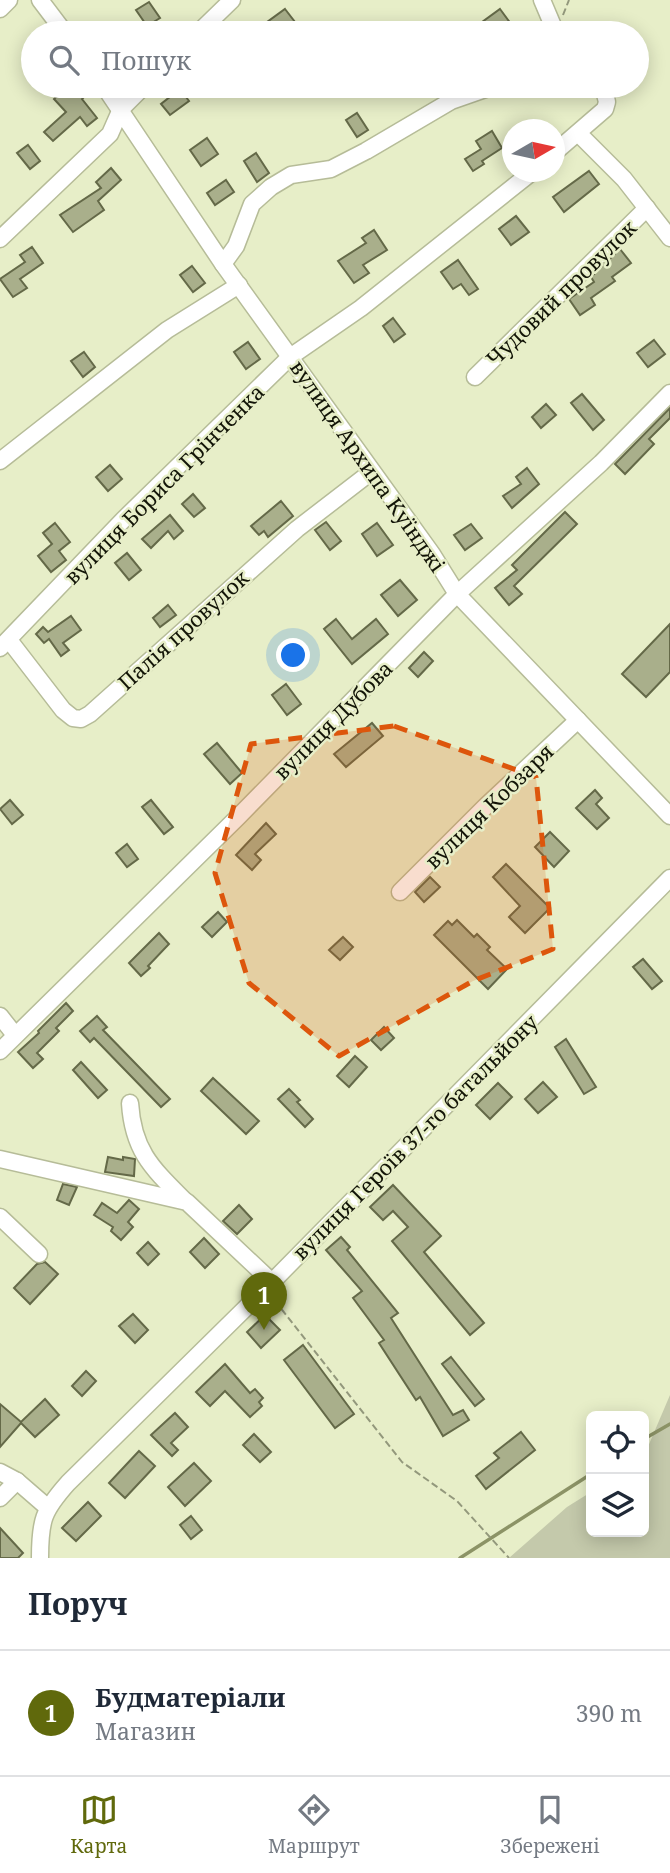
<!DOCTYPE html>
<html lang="uk">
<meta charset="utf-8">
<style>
body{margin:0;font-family:"Noto Serif",serif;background:#f6f6f7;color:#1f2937}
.controls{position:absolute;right:21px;bottom:21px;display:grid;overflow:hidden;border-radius:10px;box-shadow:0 4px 18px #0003}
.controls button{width:63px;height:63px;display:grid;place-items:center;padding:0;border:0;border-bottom:2px solid #e0e1e3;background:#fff;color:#1f2937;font:35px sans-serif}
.compass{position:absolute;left:502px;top:119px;width:63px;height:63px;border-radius:50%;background:#fff;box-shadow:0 4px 18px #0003;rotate:81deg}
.you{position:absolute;left:294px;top:656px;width:24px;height:24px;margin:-18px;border:5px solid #fff;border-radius:50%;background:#1a73e8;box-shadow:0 0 0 10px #1a73e833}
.badge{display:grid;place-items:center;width:46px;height:46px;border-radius:50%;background:#60690c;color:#fff;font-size:23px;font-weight:700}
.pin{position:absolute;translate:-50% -58px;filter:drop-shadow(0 2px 4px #0008)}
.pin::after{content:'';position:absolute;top:37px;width:24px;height:21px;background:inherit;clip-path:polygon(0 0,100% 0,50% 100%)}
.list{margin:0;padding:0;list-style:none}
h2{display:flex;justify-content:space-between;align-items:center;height:91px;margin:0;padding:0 28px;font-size:30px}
h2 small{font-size:23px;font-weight:400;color:#747a83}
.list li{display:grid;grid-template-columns:46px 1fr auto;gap:21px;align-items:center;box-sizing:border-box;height:126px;padding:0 28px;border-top:2px solid #e0e1e3}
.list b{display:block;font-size:26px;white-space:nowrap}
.list p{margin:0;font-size:23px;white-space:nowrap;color:#747a83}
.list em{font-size:23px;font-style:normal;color:#747a83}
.icon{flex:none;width:38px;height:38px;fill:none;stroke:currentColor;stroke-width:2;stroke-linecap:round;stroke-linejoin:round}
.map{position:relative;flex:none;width:670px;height:1558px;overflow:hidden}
.search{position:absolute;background:#fff;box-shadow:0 4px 18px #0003;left:21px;right:21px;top:21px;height:77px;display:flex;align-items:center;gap:18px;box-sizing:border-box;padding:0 24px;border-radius:38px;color:#747a83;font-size:26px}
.sheet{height:217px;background:#fff}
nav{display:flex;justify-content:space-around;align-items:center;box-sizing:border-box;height:98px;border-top:2px solid #e0e1e3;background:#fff;font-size:19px;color:#747a83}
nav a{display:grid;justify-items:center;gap:4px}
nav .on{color:#60690c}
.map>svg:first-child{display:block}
</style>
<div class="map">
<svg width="670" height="1558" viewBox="0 0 670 1558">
<rect width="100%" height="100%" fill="#e7eec8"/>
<path fill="#c4c9ab" d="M670,1395V1558H509L567,1507L591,1492V1532H644V1456Z"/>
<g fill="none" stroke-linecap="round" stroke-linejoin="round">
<g stroke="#8c9366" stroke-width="3.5">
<path d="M644,1439L670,1424"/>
<path d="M460,1558L591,1474"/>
</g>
</g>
<g fill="#a9af8b" stroke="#646948" stroke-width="2">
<path d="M149,2L160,18L147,26L136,10Z"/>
<path d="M285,9L295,22L279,33H252Z"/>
<path d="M500,9L511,24L496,33H467Z"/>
<path d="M68,86H72L83,98L82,99L97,118L87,126L80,117L53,141L44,132L66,112L54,99Z"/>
<path d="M180,89L189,101L170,115L161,104Z"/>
<path d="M357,113L368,130L357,137L346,120Z"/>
<path d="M492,131L502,148L482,161L484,164L473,171L465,159L481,149L476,141Z"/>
<path d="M207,138L218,154L201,166L190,150Z"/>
<path d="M28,145L40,161L30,169L17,153Z"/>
<path d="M256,153L269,173L257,182L244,161Z"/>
<path d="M111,168L121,180L98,201L104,210L73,232L60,215L101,188L96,182Z"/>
<path d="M589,171L599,184L564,212L553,197Z"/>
<path d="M226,180L234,192L215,205L207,193Z"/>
<path d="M516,216L529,232L511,245L499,229Z"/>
<path d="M374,230L387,250L363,265L369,273L354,283L338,261L366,243L362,238Z"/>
<path d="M32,247L43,263L20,279L27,288L13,297L0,279L25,262L20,255Z"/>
<path d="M620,249L631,263L612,277L615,281L591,298L595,305L580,315L569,299L594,282L591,277Z"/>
<path d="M458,260L478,289L469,295L461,284L453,289L441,272Z"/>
<path d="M192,266L205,283L193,292L180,275Z"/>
<path d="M393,318L405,334L394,342L383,326Z"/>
<path d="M654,340L665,354L648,367L637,353Z"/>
<path d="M248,342L260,359L246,369L234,352Z"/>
<path d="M84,352L95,367L83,377L71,361Z"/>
<path d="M582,394L604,420L593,430L571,403Z"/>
<path d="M546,404L556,415L541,428L532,417Z"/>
<path d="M670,408V418L649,439L654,444L625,474L615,464Z"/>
<path d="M110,465L122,479L108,491L96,477Z"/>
<path d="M527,468L539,484L512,508L503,496L521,484L516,477Z"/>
<path d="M193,494L205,508L194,517L182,504Z"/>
<path d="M281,501L293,516L268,537L264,531L259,535L251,526Z"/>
<path d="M565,512L577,524L514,586L522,594L509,605L495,588L517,570L512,565Z"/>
<path d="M170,515L183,531L174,539L168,531L151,548L142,539Z"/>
<path d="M326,522L341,541L330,550L315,530Z"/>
<path d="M55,523L70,542L59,551L66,560L51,572L38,556L52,544L43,533Z"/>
<path d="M377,523L393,545L377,556L362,534Z"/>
<path d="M471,524L482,538L465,550L454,535Z"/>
<path d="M127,553L141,570L129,580L115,563Z"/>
<path d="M400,580L417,600L398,616L381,595Z"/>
<path d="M168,605L176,615L160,627L153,618Z"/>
<path d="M71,616L81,630L63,643L69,650L61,656L49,639L44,643L36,634L43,627L48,632Z"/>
<path d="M336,619L352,639L376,619L388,634L352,664L324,629Z"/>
<path d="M670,624V672L646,697L622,674Z"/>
<path d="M424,652L433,661L418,677L409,668Z"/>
<path d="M286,684L301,704L287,715L272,695Z"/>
<path d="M372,723L383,736L346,767L334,754Z"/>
<path d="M217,743L242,773L230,784L204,754Z"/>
<path d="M595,790L602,798L596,804L609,818L597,829L576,808Z"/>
<path d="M10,800L23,815L12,824L0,809Z"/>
<path d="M151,800L173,827L164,834L142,807Z"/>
<path d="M266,823L276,834L255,854L261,860L252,870L236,855Z"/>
<path d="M550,832L569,851L554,867L535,847Z"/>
<path d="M127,844L138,859L127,867L116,853Z"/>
<path d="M506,864L550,908L525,933L509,917L520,906L493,877Z"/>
<path d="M430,877L440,887L424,902L415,892Z"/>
<path d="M218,912L227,922L212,937L202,927Z"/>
<path d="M457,920L474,937L477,934L490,947L487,950L507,969L488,989L434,935L448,921L452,925Z"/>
<path d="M159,933L169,944L148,966L150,968L141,976L129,963Z"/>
<path d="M343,937L353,947L340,960L329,950Z"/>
<path d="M643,959L662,981L652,989L633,967Z"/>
<path d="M66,1003L73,1011L56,1028L59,1031L37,1053L43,1059L33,1068L18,1052L39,1033L38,1031Z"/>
<path d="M97,1016L107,1027L103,1030L170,1099L161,1107L94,1038L90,1042L80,1031Z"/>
<path d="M384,1027L394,1038L381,1050L371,1040Z"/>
<path d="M566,1039L596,1087L584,1094L555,1047Z"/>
<path d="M355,1056L367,1067L349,1087L337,1076Z"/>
<path d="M81,1062L107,1090L98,1098L73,1070Z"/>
<path d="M213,1078L259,1121L246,1134L201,1091Z"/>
<path d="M543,1082L557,1097L538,1113L525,1099Z"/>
<path d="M498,1083L512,1097L490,1119L476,1105Z"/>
<path d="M289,1089L300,1100L297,1102L313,1119L305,1127L278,1099Z"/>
<path d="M108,1157L123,1160V1157L135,1159L134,1176L105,1172Z"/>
<path d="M63,1184L77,1187L69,1205L57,1200Z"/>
<path d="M393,1185L441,1236L424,1252L484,1323L470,1335L392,1241L408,1227L393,1211L383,1220L370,1207Z"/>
<path d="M129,1200L139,1209L128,1222L133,1227L121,1240L111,1231L113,1227L94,1215L102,1203L117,1213Z"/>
<path d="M239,1205L252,1219L237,1234L223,1221Z"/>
<path d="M341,1237L350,1247L347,1250L398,1313L391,1318L453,1415L463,1410L469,1420L443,1436L420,1397L416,1400L379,1343L384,1340L353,1298L362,1291L326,1250Z"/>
<path d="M204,1238L219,1254L205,1268L190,1252Z"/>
<path d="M148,1242L159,1254L148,1265L137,1253Z"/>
<path d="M45,1262L58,1274L30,1304L14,1288L37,1264Z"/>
<path d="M133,1314L148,1330L135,1343L119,1326Z"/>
<path d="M265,1315L280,1330L261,1348L247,1332Z"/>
<path d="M303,1345L354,1414L335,1428L284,1360Z"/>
<path d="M451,1357L484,1399L475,1406L442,1364Z"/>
<path d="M225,1364L250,1393L255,1389L263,1398L259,1402L262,1406L250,1417L225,1391L210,1406L196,1392Z"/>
<path d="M86,1371L96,1381L82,1396L72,1386Z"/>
<path d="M45,1399L59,1415L35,1437L21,1423L0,1447V1404L21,1422Z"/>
<path d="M175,1413L188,1427L171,1443L178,1450L172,1456L151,1435Z"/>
<path d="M521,1432L535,1450L486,1489L476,1476L499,1458L494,1453Z"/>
<path d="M254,1434L271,1452L260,1462L243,1445Z"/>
<path d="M139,1451L155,1466L125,1498L109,1483Z"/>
<path d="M194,1463L211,1481L185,1506L168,1487Z"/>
<path d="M88,1502L101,1516L76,1541L62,1528Z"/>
<path d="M191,1516L202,1530L191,1539L180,1525Z"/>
<path d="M0,1528L23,1553L18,1558H0Z"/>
</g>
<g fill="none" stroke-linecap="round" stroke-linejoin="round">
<defs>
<g id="minor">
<path d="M40,0L65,33"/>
<path d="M542,0L556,33"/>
<path d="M0,9L9,0"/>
<path d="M198,33L232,0"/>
<path d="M104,86L223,264L432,554L457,594L670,816"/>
<path d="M579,134L624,179L670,238"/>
<path d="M554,153L605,109L607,102L603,86"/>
<path d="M0,239L110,134L121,109L144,86"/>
<path d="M223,264L236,246L252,204L271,187L291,175L331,169L366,151L451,101L494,86"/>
<path d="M475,377L647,208"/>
<path d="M0,461L167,330L239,285"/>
<path d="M9,640L63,710L73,718L81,719L90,714L297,529L371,472"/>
<path d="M0,648L123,520L290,357L361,308L532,172"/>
<path d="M400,892L486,806L578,720"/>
<path d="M0,1016L15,1035"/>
<path d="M0,1051L238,817L457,594L601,463L670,393"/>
<path d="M130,1103C133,1151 152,1168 185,1201"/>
<path d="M0,1159L187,1202L272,1282"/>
<path d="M0,1217L39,1254"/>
<path d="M0,1472L17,1481L47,1507"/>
<path d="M0,1498L17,1481"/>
<path d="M40,1558C40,1520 43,1511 68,1483L272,1282L670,878"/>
</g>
</defs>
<use href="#minor" stroke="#b6bc98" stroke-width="19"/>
<g stroke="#93987c" stroke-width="2" stroke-dasharray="7 3.5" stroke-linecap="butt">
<path d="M563,15L569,0"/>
<path d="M275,1301L402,1462L457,1501L509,1558"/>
</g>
<use href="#minor" stroke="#fff" stroke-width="16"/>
</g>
<path fill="#dd560c" fill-opacity="0.2" stroke="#dd560c" stroke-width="5" stroke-dasharray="14 9" stroke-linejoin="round" d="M394,726L536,777L553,949L473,981L339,1056L249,983L215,873L251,744Z"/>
<g text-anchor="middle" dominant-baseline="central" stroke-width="5" stroke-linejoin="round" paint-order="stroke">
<g font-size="21" fill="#121407" stroke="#e7eec8">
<text transform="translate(561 293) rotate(-44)">Чудовий провулок</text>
<text transform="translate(368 466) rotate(55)">вулиця Архипа Куїнджі</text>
<text transform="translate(164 484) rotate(-45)">вулиця Бориса Грінченка</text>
<text transform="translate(183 630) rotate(-42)">Палія провулок</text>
<text transform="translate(333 720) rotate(-45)">вулиця Дубова</text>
<text transform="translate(489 806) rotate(-44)">вулиця Кобзаря</text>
<text transform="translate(415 1137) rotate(-45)">вулиця Героїв 37-го батальйону</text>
</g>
</g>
</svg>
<div class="controls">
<button><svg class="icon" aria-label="locate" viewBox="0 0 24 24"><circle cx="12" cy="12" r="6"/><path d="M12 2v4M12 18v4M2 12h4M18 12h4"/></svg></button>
<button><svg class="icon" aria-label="layers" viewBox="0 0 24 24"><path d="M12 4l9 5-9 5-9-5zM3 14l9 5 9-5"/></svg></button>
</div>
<svg class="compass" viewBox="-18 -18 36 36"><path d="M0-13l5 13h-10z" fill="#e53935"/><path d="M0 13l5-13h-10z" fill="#747a83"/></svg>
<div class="you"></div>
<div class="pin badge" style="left:264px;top:1330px">1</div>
<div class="search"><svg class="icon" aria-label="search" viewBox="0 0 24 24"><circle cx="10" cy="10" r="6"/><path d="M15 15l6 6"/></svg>Пошук</div>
</div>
<section class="sheet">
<h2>Поруч<small></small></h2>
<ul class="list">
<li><span class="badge">1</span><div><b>Будматеріали</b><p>Магазин</p></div><em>390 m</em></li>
</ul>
</section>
<nav>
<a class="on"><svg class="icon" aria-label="map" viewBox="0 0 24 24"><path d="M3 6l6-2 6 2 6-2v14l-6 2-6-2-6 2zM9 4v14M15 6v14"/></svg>Карта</a>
<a><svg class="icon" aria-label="directions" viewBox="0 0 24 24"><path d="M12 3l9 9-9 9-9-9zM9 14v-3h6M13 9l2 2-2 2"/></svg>Маршрут</a>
<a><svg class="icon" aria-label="saved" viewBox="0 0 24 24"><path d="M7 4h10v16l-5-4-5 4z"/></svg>Збережені</a>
</nav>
